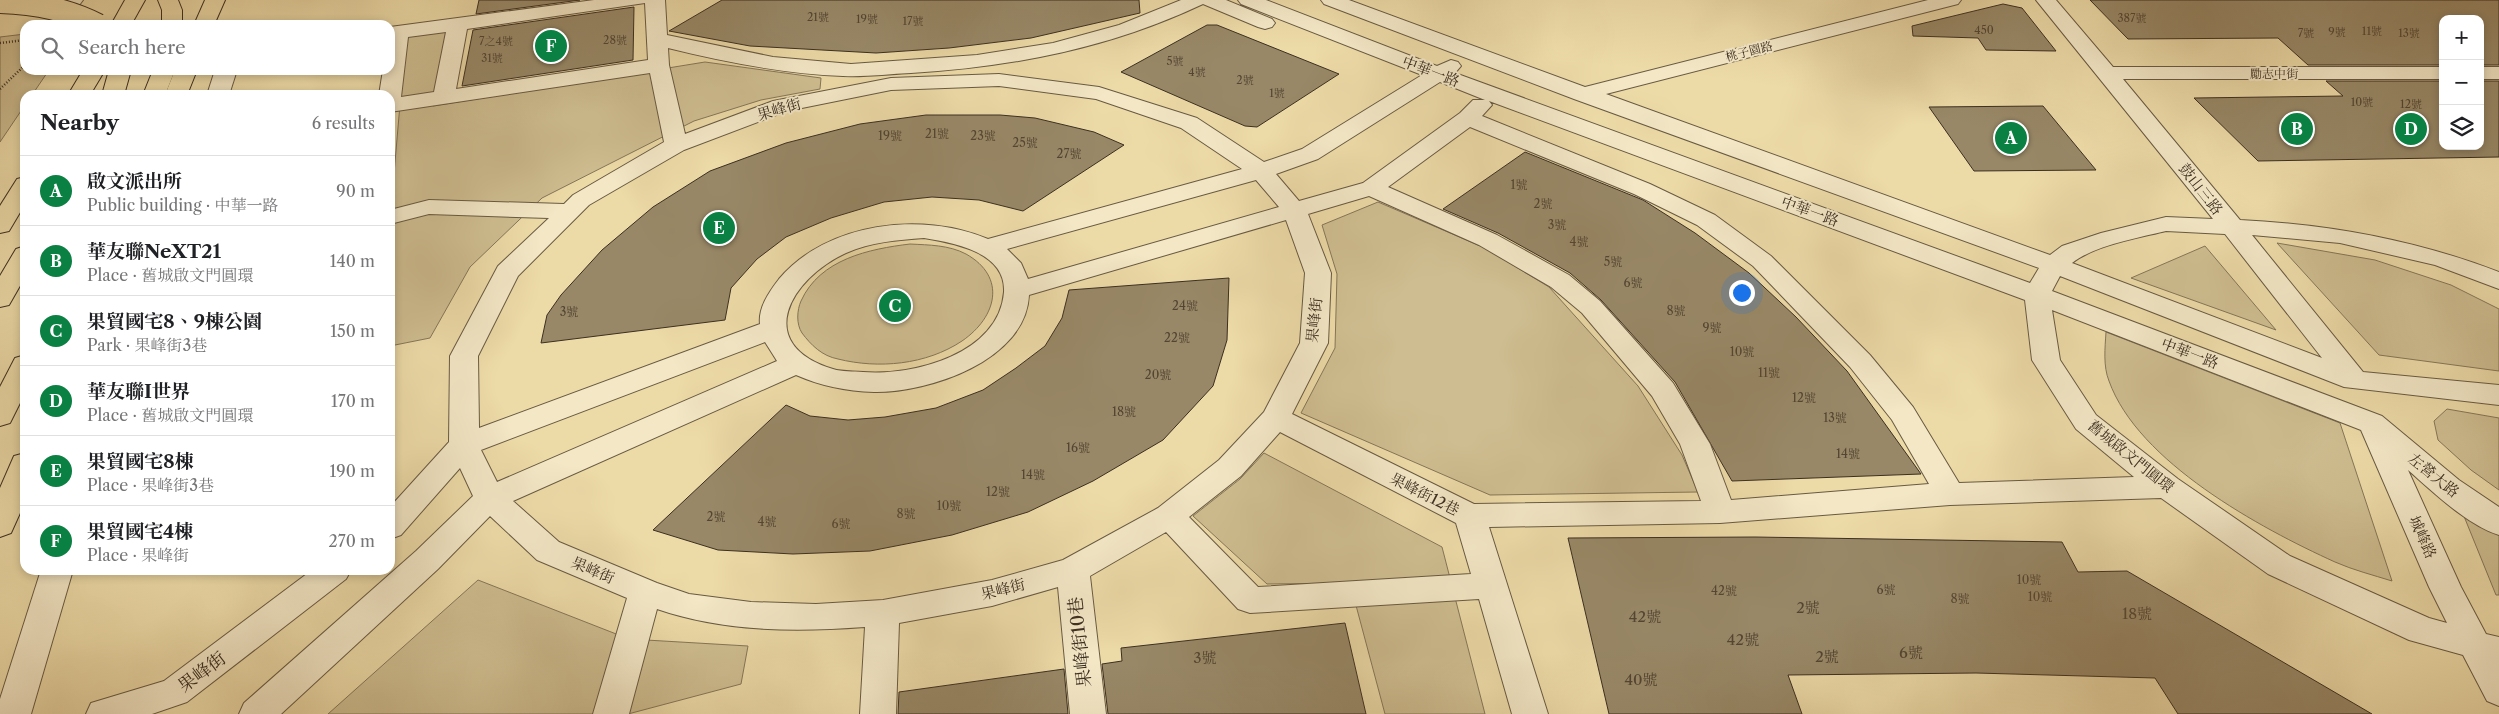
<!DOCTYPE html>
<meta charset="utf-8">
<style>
body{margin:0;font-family:"Libre Caslon Text","Noto Serif TC",serif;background:#f2f2f2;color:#202124}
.controls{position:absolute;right:15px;top:15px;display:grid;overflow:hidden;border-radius:10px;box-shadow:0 2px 8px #0003}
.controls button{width:45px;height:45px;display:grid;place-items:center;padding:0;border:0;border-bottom:1px solid #e0e0e0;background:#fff;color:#202124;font:25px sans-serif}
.you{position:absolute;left:1741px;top:292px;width:18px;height:18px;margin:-12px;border:4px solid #fff;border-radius:50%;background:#1a73e8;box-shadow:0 0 0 8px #1a73e833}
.badge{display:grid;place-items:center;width:32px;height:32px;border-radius:50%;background:#0b8043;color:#fff;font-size:16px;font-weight:700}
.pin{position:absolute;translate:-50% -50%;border:2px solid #fff;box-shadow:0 1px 5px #0006}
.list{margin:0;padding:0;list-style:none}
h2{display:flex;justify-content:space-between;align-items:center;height:65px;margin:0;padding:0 20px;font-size:21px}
h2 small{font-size:16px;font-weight:400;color:#757577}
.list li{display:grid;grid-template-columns:32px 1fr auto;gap:15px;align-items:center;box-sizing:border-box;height:70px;padding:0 20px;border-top:1px solid #e0e0e0}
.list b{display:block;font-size:19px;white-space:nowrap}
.list p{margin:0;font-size:16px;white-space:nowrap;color:#757577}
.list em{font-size:16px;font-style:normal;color:#757577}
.icon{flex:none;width:28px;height:28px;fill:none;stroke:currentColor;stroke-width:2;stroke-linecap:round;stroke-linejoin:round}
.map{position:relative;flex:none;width:2499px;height:714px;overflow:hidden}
.search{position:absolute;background:#fff;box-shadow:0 2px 8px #0003;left:20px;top:20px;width:375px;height:55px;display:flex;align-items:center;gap:12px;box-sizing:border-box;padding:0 18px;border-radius:15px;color:#757577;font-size:19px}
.panel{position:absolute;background:#fff;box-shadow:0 2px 8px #0003;left:20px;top:90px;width:375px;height:485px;border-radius:15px}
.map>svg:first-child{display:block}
</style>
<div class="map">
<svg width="2499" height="714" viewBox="0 0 2499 714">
<rect width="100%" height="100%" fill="#ecdaa7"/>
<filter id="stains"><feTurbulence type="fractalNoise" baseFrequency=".004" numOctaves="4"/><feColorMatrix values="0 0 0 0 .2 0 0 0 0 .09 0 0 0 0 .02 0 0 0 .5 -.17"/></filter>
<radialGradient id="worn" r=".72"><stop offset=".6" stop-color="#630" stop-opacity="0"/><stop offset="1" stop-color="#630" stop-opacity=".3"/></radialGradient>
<g fill="#cebd90" stroke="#857659">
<path d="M449,29L433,106L705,62L821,78L820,89L761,100L694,121L542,198L470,267L430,338L390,346V220L406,35Z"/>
<path d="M25,34V70H49L32,95H25V105L0,142V37Z"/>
<path d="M1378,202L1485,248L1549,287L1638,386L1682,455L1698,492L1490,495L1301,413L1335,348L1337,274L1322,225Z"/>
<path d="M2277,243L2375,260L2451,285L2499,309V371L2379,355Z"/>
<path d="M910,244C929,245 949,245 966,254C1007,277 997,317 962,341C926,365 878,369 838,359C822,356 811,345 802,333C796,324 797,310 801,301C820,259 869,249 910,244Z"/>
<path d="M2205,246L2276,330L2131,278Z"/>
<path d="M2106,332L2340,423L2392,581C2373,575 2353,570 2335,562C2260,528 2138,462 2109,381C2103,366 2105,348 2106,332Z"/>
<path d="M2447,409L2499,418V490L2471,470L2438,440L2434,421Z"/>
<path d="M1264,453L1442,547L1485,714H1385L1350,583L1267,584L1193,516L1240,479Z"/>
<path d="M2459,504L2499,534V595H2496Z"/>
<path d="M478,580L629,639L748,646L741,684L628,714H328Z"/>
</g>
<g fill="#988867" stroke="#3c2f22">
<path d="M479,0H580L476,14Z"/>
<path d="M722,0H1139L1140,13L1031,38L949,48L876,53L750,46L669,31Z"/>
<path d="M2090,0H2499V65H2480V19H2443V65H2308L2278,38L2128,39Z"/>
<path d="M2003,4L2022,8L2056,51L1986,50L1978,38L1913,36L1912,26Z"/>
<path d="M634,7L633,60L462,86L473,30Z"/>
<path d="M1207,25H1217L1339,74L1257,127L1245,126L1121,72Z"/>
<path d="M2326,81H2443V146H2480V81H2499V157L2258,161L2194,98L2343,96Z"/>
<path d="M2043,106L2096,170L1974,171L1929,107Z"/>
<path d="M926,115H1000L1035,118L1094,132L1124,145L1023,211L979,200L932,197L884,202L831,218L786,237L757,259L731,288L725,320L541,343L547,315L561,295L602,250L653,207L710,171L786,143L860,124Z"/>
<path d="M1525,152L1643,200L1695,233L1749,273L1796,317L1847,371L1921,474L1732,481L1675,382L1601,300L1570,273L1498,233L1443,209Z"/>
<path d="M1229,278L1227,340L1213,386L1163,440L1093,481L1028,512L952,535L870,551L793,554L718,550L653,530L786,405L810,416L848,420L885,417L936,408L983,390L1016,368L1045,346L1062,318L1069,290Z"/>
<path d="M1755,537L2062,542L2078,572L2127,571L2372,714H2178L2155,678L1976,673L1788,675L1802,714H1609L1568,538Z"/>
<path d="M1345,623L1366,714H1108L1102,664L1122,661L1121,648Z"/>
<path d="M1064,669L1068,714H898L899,692Z"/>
</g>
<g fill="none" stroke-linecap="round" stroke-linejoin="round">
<defs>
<g id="minor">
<path d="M32,0H83L80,4C64,8 40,14 24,10L21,6L24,2Z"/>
<path d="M594,0H665L667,35L773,57L851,64L977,55L1053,43L1119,25L1181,0H1226L1272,19L1275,23L1272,27L1265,29L1258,27L1203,4C1110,48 1013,67 911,73C889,74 866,77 843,76C784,74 725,62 668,48L669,65L685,134L773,101L891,78L999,74L1099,87L1197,118L1264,162L1302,149L1422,75L1241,4L1238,0H1266L1437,66L1451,60L1458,62L1461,66L1455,73L2030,283L2039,268L1574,99L1324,4L1321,0H1349L1585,87L1928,0H1961L1958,4L1606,94L2050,255L2062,246L2101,233L2166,217L2213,219L2036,0H2056L2113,67H2443V79H2123L2240,220C2328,224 2416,240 2499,272V289L2435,265L2340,243L2252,235L2363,372L2499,385V405L2344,387L2060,276L2052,291L2382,416L2459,480L2499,507V535C2467,525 2433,492 2408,470L2461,587L2486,634L2499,637V706L2487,701L2463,655L2409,640L2268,574L2161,498L1950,505L1720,523L1489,527L1548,714H1512L1479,599L1250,613L1238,609L1166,532L1090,576L1106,714H1070L1058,587L992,606L899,623L896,714H860L865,627C795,632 724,632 657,609L629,714H593L627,598L537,560L490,516L438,569L281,714H239L244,703L416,551L473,496L460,468L401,535L390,539V507L449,442L450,356L498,266L549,218L429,214L390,224V210L429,200L564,204L573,195L664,142L650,73L390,112V95H379L383,70H390V27ZM645,3L648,60L456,89L467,29ZM446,32L434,92L401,97L408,37ZM1440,82L1485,100H1473L1460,113L1363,183L1299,201L1276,174L1318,159ZM999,86L1096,99L1181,128L1242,169L988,239C922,211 827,222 779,279C769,292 758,308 760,324L479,428L478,356L518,276L589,205L684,150L787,111L891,90ZM1489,101L2025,300L2032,360L2076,429L2134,477L1959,483L1913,407L1870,355L1771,256L1715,215L1650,184L1482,116L1492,105ZM1470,127L1634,194L1697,225L1753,266L1850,367L1892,420L1929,484L1731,500L1710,444L1673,383L1600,301L1569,275L1497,235L1388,187ZM1256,180L1279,207L1028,279L1021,263L1007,249ZM1369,196L1479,245L1551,287L1582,313L1652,396L1680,444L1701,501L1474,504L1292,414L1328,343L1331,273L1308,214ZM1286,220L1305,273L1300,343L1264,412L1219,460L1158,508L1063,560L992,580L883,600L816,604L751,602L689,594L657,583L559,542L513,501L796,375C821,386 846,391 874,392C928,393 1026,361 1029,295ZM2166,231L2225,234L2322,358L2072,263C2095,245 2138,238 2166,231ZM924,238C954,243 1006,252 1004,292C999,354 914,376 863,372C853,371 842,372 833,369C752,344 790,279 846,253C871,242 897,240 924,238ZM2052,310L2361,430L2429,587L2447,623L2429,618L2290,556L2178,479L2096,415L2060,360ZM765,342L777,361L497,482L481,450ZM1280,432L1456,523L1471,574L1258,587L1189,517L1241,476Z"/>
<rect x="2480" y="67" width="19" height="12"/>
<path d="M215,70H237L229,95H207Z"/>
<path d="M41,570H73L31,714H0V699Z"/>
<path d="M312,570H351L346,579L187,702L152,714H86L91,703L164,681Z"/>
</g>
<g id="major">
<path d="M125,0H145L131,25H111Z"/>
<path d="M158,0H178L182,10V25H162V10Z"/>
<path d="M205,0H225L214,25H194Z"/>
<path d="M83,70H105L90,95H68Z"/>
<path d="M109,70H131L124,95H102Z"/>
<path d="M153,70H175L165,95H143Z"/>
<path d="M175,70H197L187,95H165Z"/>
<path d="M25,177V204L9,231L0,233V206L17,179Z"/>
<path d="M25,246V277L9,305L0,307V276L16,249Z"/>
<path d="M25,355V393L10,423L0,426V387L15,358Z"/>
<path d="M25,453V502L11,533L0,537V488L14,456Z"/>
</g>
</defs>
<use href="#minor" stroke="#685a43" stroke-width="2"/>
<use href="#major" stroke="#3c2f22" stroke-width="2"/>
<g stroke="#3c2f22" stroke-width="2.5" stroke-dasharray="1 2" stroke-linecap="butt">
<path d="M0,43L25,40"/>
<path d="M0,89L25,65"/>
</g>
<use href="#minor" fill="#f3e7c6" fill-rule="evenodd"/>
<use href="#major" fill="#ecdaa7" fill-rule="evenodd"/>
<defs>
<path id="major-bridge" d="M0,2C35,3 67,9 98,25"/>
</defs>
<use href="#major-bridge" stroke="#3c2f22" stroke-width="24" stroke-linecap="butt"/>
<use href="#major-bridge" stroke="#ecdaa7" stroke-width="22"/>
</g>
<g text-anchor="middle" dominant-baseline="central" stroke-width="4" stroke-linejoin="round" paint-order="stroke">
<g font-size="11" fill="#534533">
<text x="818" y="17">21號</text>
<text x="2132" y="18">387號</text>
<text x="867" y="19">19號</text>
<text x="913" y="21">17號</text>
<text x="1984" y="30">450</text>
<text x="2372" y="31">11號</text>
<text x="2337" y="32">9號</text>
<text x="2306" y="33">7號</text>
<text x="2409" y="33">13號</text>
<text x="615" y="40">28號</text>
<text x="496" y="41">7之4號</text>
<text x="492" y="58">31號</text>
<text x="1175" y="61">5號</text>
<text x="1197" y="72">4號</text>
<text x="1245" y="80">2號</text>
<text x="1277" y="93">1號</text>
<text x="2362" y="102">10號</text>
<text x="2411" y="104">12號</text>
</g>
<g font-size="12" fill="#3c2f22" stroke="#f3e7c6">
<text transform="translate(1749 51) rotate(-14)">桃子園路</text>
<text x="2274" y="73">勵志中街</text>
</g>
<g font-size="12" fill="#534533">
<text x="937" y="133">21號</text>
<text x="890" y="135">19號</text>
<text x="983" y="135">23號</text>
<text x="1025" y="142">25號</text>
<text x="1069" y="153">27號</text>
<text x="1519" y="184">1號</text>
<text x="1543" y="203">2號</text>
<text x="1557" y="224">3號</text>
<text x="1579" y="241">4號</text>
<text x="1613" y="261">5號</text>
<text x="1633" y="282">6號</text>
<text x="1185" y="305">24號</text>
<text x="1676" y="310">8號</text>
<text x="569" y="311">3號</text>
<text x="1712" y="327">9號</text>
<text x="1177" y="337">22號</text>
<text x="1742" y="351">10號</text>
<text x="1769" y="372">11號</text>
<text x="1158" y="374">20號</text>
<text x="1804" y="397">12號</text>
<text x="1124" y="411">18號</text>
<text x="1835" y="417">13號</text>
<text x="1078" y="447">16號</text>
<text x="1848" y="453">14號</text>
<text x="1033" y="474">14號</text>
<text x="998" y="491">12號</text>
<text x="949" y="505">10號</text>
<text x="906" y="513">8號</text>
<text x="716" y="516">2號</text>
<text x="767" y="521">4號</text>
<text x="841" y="523">6號</text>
<text x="2029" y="579">10號</text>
<text x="1886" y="589">6號</text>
<text x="1724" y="590">42號</text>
<text x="2040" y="596">10號</text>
<text x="1960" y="598">8號</text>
</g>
<g font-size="15" fill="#3c2f22" stroke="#f3e7c6">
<text transform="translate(1431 71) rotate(21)">中華一路</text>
<text transform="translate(779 109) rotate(-16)">果峰街</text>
<text transform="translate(2201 189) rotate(52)">鼓山三路</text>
<text transform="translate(1810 211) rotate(20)">中華一路</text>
<text transform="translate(1314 320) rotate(-84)">果峰街</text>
<text transform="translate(2190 353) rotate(21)">中華一路</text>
<text transform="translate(2131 456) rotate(39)">舊城啟文門圓環</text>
<text transform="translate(2434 475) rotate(39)">左營大路</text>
<text transform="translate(1425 494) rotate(27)">果峰街12巷</text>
<text transform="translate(2423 537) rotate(66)">城峰路</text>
<text transform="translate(593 570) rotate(23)">果峰街</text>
<text transform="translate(1003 589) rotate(-14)">果峰街</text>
</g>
<g font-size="15" fill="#534533">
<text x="1808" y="607">2號</text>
<text x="2137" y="613">18號</text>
<text x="1645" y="616">42號</text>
<text x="1743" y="639">42號</text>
<text x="1911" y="652">6號</text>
<text x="1827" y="656">2號</text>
<text x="1205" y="657">3號</text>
<text x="1641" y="679">40號</text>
</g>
<g font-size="18" fill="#3c2f22" stroke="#f3e7c6">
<text transform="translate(1080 642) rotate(-96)">果峰街10巷</text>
<text transform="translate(202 672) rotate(-37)">果峰街</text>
</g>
</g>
<rect width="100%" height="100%" filter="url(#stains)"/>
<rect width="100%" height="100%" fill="url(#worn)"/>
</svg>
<div class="controls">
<button>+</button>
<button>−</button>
<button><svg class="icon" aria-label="layers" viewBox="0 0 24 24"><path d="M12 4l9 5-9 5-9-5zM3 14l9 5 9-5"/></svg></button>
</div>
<div class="you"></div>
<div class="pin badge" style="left:2011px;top:138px">A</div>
<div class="pin badge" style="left:2297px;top:129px">B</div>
<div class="pin badge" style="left:895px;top:306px">C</div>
<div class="pin badge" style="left:2411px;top:129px">D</div>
<div class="pin badge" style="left:719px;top:228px">E</div>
<div class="pin badge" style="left:551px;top:46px">F</div>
<div class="search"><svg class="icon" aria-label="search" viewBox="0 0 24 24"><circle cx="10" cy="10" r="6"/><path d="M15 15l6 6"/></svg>Search here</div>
<section class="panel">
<h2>Nearby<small>6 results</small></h2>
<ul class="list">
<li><span class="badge">A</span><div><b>啟文派出所</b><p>Public building · 中華一路</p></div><em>90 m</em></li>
<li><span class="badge">B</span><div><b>華友聯NeXT21</b><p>Place · 舊城啟文門圓環</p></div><em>140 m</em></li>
<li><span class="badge">C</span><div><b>果貿國宅8、9棟公園</b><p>Park · 果峰街3巷</p></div><em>150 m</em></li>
<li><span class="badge">D</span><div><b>華友聯I世界</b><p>Place · 舊城啟文門圓環</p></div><em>170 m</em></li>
<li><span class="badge">E</span><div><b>果貿國宅8棟</b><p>Place · 果峰街3巷</p></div><em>190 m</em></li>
<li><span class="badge">F</span><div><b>果貿國宅4棟</b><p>Place · 果峰街</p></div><em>270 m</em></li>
</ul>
</section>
</div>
